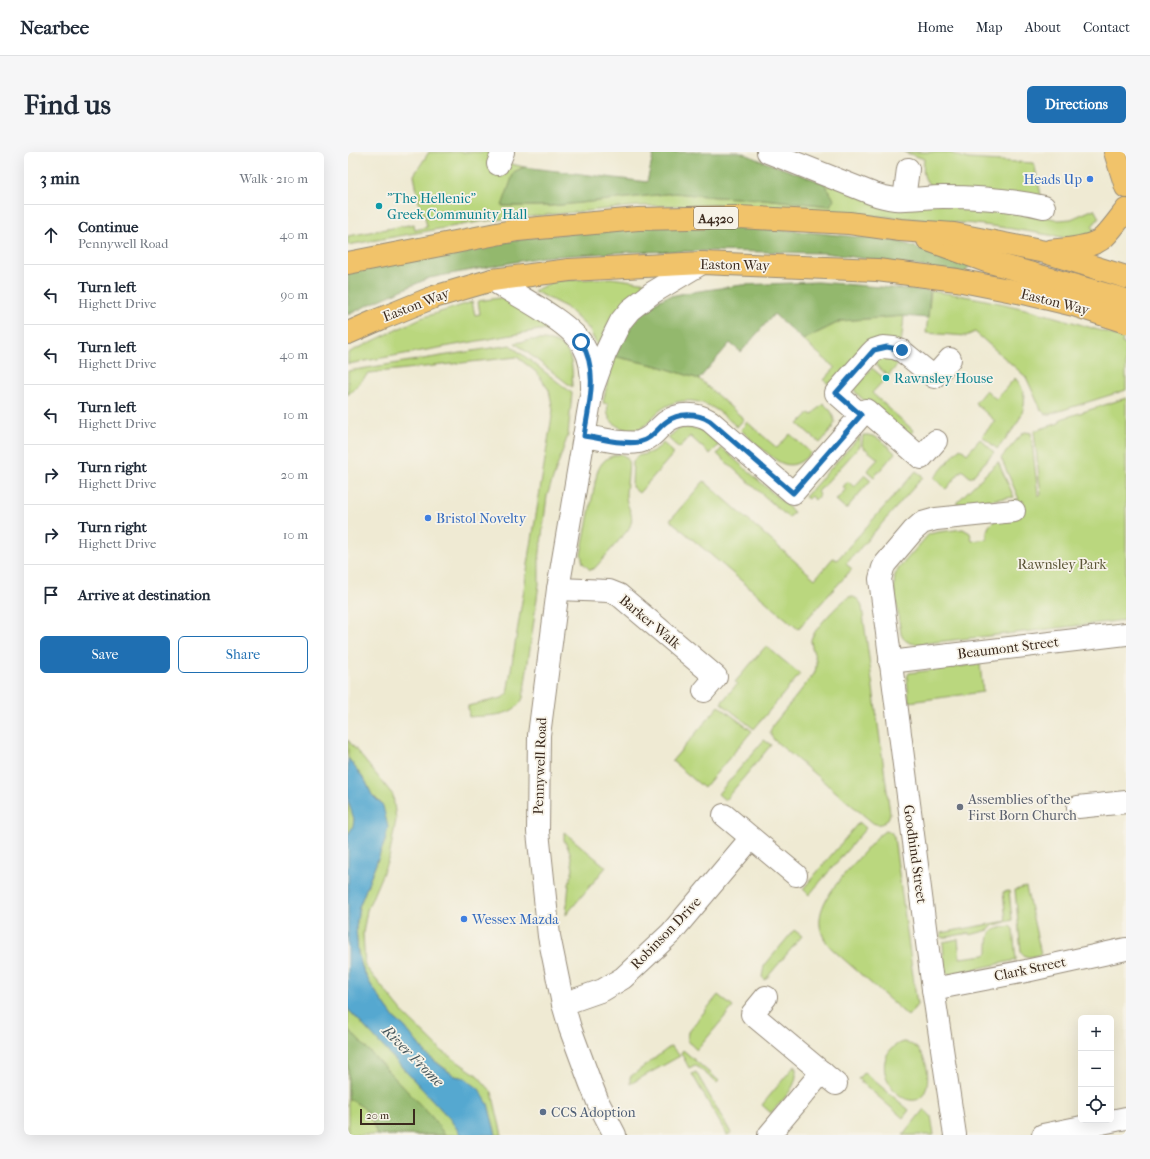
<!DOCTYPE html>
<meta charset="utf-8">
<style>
body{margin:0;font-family:"IM FELL French Canon",serif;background:#f6f6f7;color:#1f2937}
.controls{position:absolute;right:12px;bottom:12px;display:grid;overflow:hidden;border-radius:6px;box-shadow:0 4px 16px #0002}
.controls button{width:36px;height:36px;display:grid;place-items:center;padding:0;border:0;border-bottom:1px solid #e0e1e3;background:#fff;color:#1f2937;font:20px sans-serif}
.scale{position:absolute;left:12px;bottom:10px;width:55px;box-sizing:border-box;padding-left:4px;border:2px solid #3b2a1e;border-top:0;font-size:11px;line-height:14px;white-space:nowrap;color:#3b2a1e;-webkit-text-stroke:3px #f7f3e8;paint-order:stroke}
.stop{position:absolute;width:12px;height:12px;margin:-9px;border:3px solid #1f6fb2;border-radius:50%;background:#fff}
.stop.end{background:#1f6fb2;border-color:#fff;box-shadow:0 1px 4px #0008}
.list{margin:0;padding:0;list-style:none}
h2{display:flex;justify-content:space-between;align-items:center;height:52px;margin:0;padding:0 16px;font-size:17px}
h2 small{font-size:13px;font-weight:400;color:#747a83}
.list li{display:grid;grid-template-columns:26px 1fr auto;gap:12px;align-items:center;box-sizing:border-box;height:60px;padding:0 16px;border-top:1px solid #e0e1e3}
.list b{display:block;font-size:15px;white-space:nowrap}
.list p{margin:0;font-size:13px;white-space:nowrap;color:#747a83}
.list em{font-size:13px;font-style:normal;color:#747a83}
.actions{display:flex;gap:8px;padding:12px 16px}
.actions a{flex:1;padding:9px 0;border:1px solid #1f6fb2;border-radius:6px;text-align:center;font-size:14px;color:#1f6fb2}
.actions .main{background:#1f6fb2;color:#fff}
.icon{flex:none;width:22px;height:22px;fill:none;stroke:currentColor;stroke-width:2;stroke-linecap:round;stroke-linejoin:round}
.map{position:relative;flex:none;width:778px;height:983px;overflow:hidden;border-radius:6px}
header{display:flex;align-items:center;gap:24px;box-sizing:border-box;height:56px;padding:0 20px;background:#fff;border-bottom:1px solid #e0e1e3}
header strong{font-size:19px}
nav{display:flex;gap:22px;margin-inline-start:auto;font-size:14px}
.intro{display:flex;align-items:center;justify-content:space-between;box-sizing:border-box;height:96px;padding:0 24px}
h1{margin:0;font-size:28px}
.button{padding:10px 18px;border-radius:6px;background:#1f6fb2;color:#fff;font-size:14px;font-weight:700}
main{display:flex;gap:24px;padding:0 24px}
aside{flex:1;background:#fff;border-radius:6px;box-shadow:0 4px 16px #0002}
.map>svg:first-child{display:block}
</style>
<header>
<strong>Nearbee</strong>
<nav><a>Home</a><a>Map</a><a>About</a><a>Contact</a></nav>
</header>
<div class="intro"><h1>Find us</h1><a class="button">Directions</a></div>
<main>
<aside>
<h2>3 min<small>Walk · 210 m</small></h2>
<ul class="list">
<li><svg class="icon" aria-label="ahead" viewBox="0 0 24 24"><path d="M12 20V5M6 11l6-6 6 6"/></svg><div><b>Continue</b><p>Pennywell Road</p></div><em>40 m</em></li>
<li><svg class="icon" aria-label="left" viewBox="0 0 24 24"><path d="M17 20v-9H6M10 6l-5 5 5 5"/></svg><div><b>Turn left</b><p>Highett Drive</p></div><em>90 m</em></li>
<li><svg class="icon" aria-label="left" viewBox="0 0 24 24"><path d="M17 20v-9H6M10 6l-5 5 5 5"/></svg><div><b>Turn left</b><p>Highett Drive</p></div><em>40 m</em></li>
<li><svg class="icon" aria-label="left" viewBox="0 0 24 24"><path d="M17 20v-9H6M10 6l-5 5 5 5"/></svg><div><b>Turn left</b><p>Highett Drive</p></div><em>10 m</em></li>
<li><svg class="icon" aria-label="right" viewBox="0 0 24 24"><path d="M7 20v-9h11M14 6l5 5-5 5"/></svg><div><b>Turn right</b><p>Highett Drive</p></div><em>20 m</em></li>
<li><svg class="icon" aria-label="right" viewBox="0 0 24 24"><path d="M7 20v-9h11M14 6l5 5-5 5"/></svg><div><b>Turn right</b><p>Highett Drive</p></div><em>10 m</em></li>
<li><svg class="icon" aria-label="arrive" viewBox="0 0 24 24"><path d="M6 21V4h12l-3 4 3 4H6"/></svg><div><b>Arrive at destination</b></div></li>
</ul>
<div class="actions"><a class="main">Save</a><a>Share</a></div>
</aside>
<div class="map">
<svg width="778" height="983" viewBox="0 0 778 983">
<rect width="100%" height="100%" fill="#f7f3e8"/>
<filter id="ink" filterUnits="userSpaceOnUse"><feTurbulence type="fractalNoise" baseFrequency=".025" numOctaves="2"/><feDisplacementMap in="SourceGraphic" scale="8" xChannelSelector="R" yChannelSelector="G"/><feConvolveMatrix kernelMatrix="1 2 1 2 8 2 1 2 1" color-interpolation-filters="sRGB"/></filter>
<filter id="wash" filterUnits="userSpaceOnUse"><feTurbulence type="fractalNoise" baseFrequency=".012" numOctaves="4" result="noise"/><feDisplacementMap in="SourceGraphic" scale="16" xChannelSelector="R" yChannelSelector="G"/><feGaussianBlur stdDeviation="0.9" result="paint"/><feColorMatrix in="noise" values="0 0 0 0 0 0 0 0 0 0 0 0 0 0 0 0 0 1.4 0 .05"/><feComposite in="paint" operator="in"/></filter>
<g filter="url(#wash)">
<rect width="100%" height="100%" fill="#efead3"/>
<g fill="#bad77e" stroke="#7a804e">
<path d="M81,0H149L159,11L176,15L166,20L155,54H203L327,41L368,45L415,47L482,54L476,31L598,52L690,63L711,68L723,67L746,57L751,66L744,74L747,80L735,86H719L659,76L628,72L391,53L291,54L136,69L0,93V84L66,72L67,78L79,75L76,60L73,61L66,23Z"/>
<path d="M556,0H599L620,7L686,11L695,52L584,35C574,27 575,19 576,7Z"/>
<path d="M263,126L300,131L252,199L241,177L218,155L186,139L206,129Z"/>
<path d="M583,139C648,147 712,165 775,186L774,191L778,193V238L702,262H697L693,258L678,225L627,180L618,184L578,181Z"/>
<path d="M151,146L160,148L214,183L213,185L205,180L192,178L0,212V201L73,166L124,150L127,163L132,162L130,149Z"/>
<path d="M556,164L553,193L484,235L476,228L487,216L455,188L493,169Z"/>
<path d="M183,188C220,186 226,201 224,235L167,191Z"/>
<path d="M162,193L224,241L220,283L199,344L191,408V432L175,546C166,566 140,563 121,565L120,554L154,546L159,542L205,258L201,238L188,220L169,205L21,221L0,243V219Z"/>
<path d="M535,203L552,210L540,224L527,212Z"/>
<path d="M265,204L310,214L351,227L396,267L389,275C373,260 358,247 335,249C324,250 313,256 306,264C302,268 299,272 295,275C285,281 268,277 262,267C259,262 259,258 260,252L255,251Z"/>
<path d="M524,216L537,227L524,241L566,279L559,287L508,241L506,236Z"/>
<path d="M667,226C690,251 666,277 649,297L634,284L647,269L627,251L638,238L648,247Z"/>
<path d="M778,246V468L571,492C563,492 556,490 553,482L546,435L547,423L551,416L581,382L590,380L615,377L622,381L624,389L639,387V379L641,374L666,348L671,347L653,306L674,282L677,280L683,281L690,343H693L686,279L711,271L713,267Z"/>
<path d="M475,251L483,259L487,270L483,278L472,291L450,272L461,261L464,263Z"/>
<path d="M399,270L429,296L442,282L463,301C445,320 433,314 416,298C408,292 400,285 393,278Z"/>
<path d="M339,275L352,277L371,293L362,302L342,284L331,296L320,286L330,277Z"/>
<path d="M515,283C530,282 537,292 547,301L526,325L519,319L530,307L514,294Z"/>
<path d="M512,284V294L470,340L472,342L467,348L463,344L460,347L457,345Z"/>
<path d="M632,287L646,300L623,326L614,318L598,337L586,326L612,296L619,302Z"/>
<path d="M315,291L326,301L291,341L284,335L285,310L289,304C300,302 308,299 315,291Z"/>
<path d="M374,296L446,360L441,366L369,302Z"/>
<path d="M272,302C275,303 278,304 280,308C282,314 278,335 278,343C278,357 290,364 279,379L247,416L242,418L235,411L233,402L249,321C253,309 260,304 272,302Z"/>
<path d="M650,310L666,345L609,352V350Z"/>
<path d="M568,319L575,325L498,412L504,417L450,477L322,368L356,329L467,427L485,406L489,408Z"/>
<path d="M517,323L523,328L498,357L488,348L498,337L495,335L500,329L506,335Z"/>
<path d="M501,445C508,444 513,449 514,455L542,661C541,669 533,675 525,671L426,588L422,581L425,573L466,522C472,508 464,502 463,489C462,481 493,449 501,445Z"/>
<path d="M418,494L452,522L406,577L373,551L389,532L387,530Z"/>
<path d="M632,512L635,540L561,550L559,525L561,521Z"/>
<path d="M371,554L404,579L356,636L324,609Z"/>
<path d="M0,588L45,643L48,668L41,706L19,758L15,781L17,814L57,863L94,899L129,923L144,940L154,983H148L140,952L117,926L107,924L79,903L56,874L47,867L36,852L23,833L15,818L10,801L8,776L11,755L37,689L33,651L24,643L18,630L0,606Z"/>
<path d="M416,588L423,593L377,648L370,642Z"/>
<path d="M0,649C6,660 9,673 0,683Z"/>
<path d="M511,670L518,676L461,743L455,737Z"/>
<path d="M537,679L543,680L546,685L569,853L560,864L483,796C458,768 480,742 499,719C509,708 520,696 530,684Z"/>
<path d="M216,680L258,715L218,763L221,732L225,717L222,700L216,688Z"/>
<path d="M678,735L693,802C686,804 678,808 673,800L667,738Z"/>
<path d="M661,739L664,768L644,774L641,778L622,783L621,781L594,786L593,781L658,769L655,740Z"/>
<path d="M662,774L665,777L668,808L601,823L597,820L595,790L610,787L612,806L637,803L640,801C640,779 640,778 662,774Z"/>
<path d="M446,778L454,784L417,828L414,825L416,814Z"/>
<path d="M370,843L385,855L349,898C343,893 338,889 340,880Z"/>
<path d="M0,857L102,967L113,983H0Z"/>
<path d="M555,890C575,892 582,916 579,933C572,970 525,932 539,903C543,896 548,892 555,890Z"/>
<path d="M323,894L332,904L282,932V925Z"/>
<path d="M335,898L371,929L369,931L347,913L341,916L333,901Z"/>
<path d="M447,913C453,933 435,947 423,961L414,953Z"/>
<path d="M348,920L383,981L379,983L344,922Z"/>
<path d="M516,920L561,958L555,966L510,927Z"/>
<path d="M576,957L583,964L586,983H555Z"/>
</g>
<g fill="#93b86d" stroke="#677146">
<path d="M306,0H392L414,9L476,31L486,47L482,54L415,47L368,45L327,41L203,54H154L166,20L176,15L299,30Z"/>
<path d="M310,72L450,79L549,89L622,113L617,121L477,101L362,99L281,100L194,105L81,126L18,154L0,163V116L193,84Z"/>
<path d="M469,130L582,139L580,166L556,164L493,169L455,188L426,162L393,200L382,191L351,227L310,214L265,204L288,168L299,156L308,150L318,145L337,141L394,133Z"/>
<path d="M0,877L84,965L97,983H29L24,969L16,956L0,946Z"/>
</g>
<path fill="#55a8d0" stroke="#486977" d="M0,606L18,630L24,643L35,654L40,675L37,689L11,755L8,776L10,801L15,818L23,833L36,852L47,867L56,874L79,903L101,920L107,924L117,926L131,937L140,952L148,983H113L102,967L0,857V683L5,674L6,667L0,649Z"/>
</g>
<g filter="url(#ink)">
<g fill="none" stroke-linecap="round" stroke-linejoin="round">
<defs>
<g id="minor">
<path d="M420,0L523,41C531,44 538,46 547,47C563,48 579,45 595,45C629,45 663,47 696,55"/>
<path d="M150,12L155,0"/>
<path d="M556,47L560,17"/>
<path d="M144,128C168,143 224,171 236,195C243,207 244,221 244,234"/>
<path d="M513,263L488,241L523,201L526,198L535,195L546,196L554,199L586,225L602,207"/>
<path d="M236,284C253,286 274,293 291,290C304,287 309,277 318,270C331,260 349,261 362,269L445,341L518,258L573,306L588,289"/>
<path d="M210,437L261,439L271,443L368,525L356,539"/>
<path d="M542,510L778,482"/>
<path d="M730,655L778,650"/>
<path d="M376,663L448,723"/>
<path d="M585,837L678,819L778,797"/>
<path d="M418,845L404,862L488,932"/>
<path d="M215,852L255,838L275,826L323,781L403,686"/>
<path d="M267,983L250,950L242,930L222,876L215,852L201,784L190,680L191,583L210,437L244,238L257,202L267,181L273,169L282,158L304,141L354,111"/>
<path d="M421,983L474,920"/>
<path d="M607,983L585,837L532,427L535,416L537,412L565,379L574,371L588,367L666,359"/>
<path d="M695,983L778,966"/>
</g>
<g id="major">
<path d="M767,0L778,35"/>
<path d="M580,88L638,109L778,148"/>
<path d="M702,99C717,97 745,96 756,85C764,77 771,67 778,58"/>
<path d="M0,111L169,78L290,67L391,65L501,71L552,78L606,82L697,100L778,125"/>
<path d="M0,181L32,167L86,145L144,128L221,118L354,111L529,118L609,128L680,142L726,153L778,170"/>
</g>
</defs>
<use href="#minor" stroke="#958a78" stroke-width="24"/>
<use href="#major" stroke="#958a78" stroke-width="24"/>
<use href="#minor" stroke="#fff" stroke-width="22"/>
<use href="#major" stroke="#f1c36a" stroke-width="22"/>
</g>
</g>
<g fill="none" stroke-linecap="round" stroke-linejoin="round" filter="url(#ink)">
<path stroke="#1f6fb2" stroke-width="5" d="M233,190C251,219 241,252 236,284C252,286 275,293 291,290C304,287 309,277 318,270C331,260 349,261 362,269L445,341L513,263L488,241L526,198L539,195L554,198"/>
</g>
<g fill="#3f7fe0" stroke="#f7f3e8" stroke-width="1.5">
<circle cx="742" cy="27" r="4"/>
<circle cx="80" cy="366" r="4"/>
<circle cx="116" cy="767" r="4"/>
</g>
<g fill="#0f9aa8" stroke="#f7f3e8" stroke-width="1.5">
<circle cx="31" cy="54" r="4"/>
<circle cx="538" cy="226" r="4"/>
</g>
<circle fill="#6b7280" stroke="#f7f3e8" stroke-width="1.5" cx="612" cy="655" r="4"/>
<circle fill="#5c6f8a" stroke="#f7f3e8" stroke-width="1.5" cx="195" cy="960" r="4"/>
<g text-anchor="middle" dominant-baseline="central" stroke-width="3.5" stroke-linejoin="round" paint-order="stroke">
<rect fill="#f7f3e8" stroke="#73665b" stroke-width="1" x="346" y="55" width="44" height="22" rx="3"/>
<g font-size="13" font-weight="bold" fill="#3b2a1e">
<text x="368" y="66">A4320</text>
</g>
<g font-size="14" fill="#366cbe" stroke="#f7f3e8" text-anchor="start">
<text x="734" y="27" text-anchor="end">Heads Up</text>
<text x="88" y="366">Bristol Novelty</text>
<text x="124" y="767">Wessex Mazda</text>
</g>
<g font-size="14" fill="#0d838f" stroke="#f7f3e8" text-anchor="start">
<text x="39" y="46">"The Hellenic"<tspan x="39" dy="16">Greek Community Hall</tspan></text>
<text x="546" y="226">Rawnsley House</text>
</g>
<g font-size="14" fill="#3b2a1e" stroke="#f7f3e8">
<text transform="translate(387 113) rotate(1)">Easton Way</text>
<text transform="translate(707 150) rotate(14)">Easton Way</text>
<text transform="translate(68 153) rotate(-21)">Easton Way</text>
<text transform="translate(302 470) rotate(40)">Barker Walk</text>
<text transform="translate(660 496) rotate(-7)">Beaumont Street</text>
<text transform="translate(192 614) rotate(-88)">Pennywell Road</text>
<text transform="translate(567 702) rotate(82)">Goodhind Street</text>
<text transform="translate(318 781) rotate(-46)">Robinson Drive</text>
<text transform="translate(682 817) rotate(-12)">Clark Street</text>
</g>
<g font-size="14" fill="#5b5536" stroke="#f7f3e8">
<text x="714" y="412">Rawnsley Park</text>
</g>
<g font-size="14" fill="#5b616d" stroke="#f7f3e8" text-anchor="start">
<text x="620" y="647">Assemblies of the<tspan x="620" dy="16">First Born Church</tspan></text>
</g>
<g font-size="14" fill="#4e5e75" stroke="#f7f3e8" text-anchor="start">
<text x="203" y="960">CCS Adoption</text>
</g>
<g font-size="15" font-style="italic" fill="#44565c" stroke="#f7f3e8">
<text transform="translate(65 904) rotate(45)">River Frome</text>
</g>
</g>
</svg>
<div class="controls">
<button>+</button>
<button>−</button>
<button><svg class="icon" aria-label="locate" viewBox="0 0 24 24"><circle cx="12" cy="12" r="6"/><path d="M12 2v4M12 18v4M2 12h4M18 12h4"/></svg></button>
</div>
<div class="scale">20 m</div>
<div class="stop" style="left:233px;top:190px"></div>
<div class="stop end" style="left:554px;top:198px"></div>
</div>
</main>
